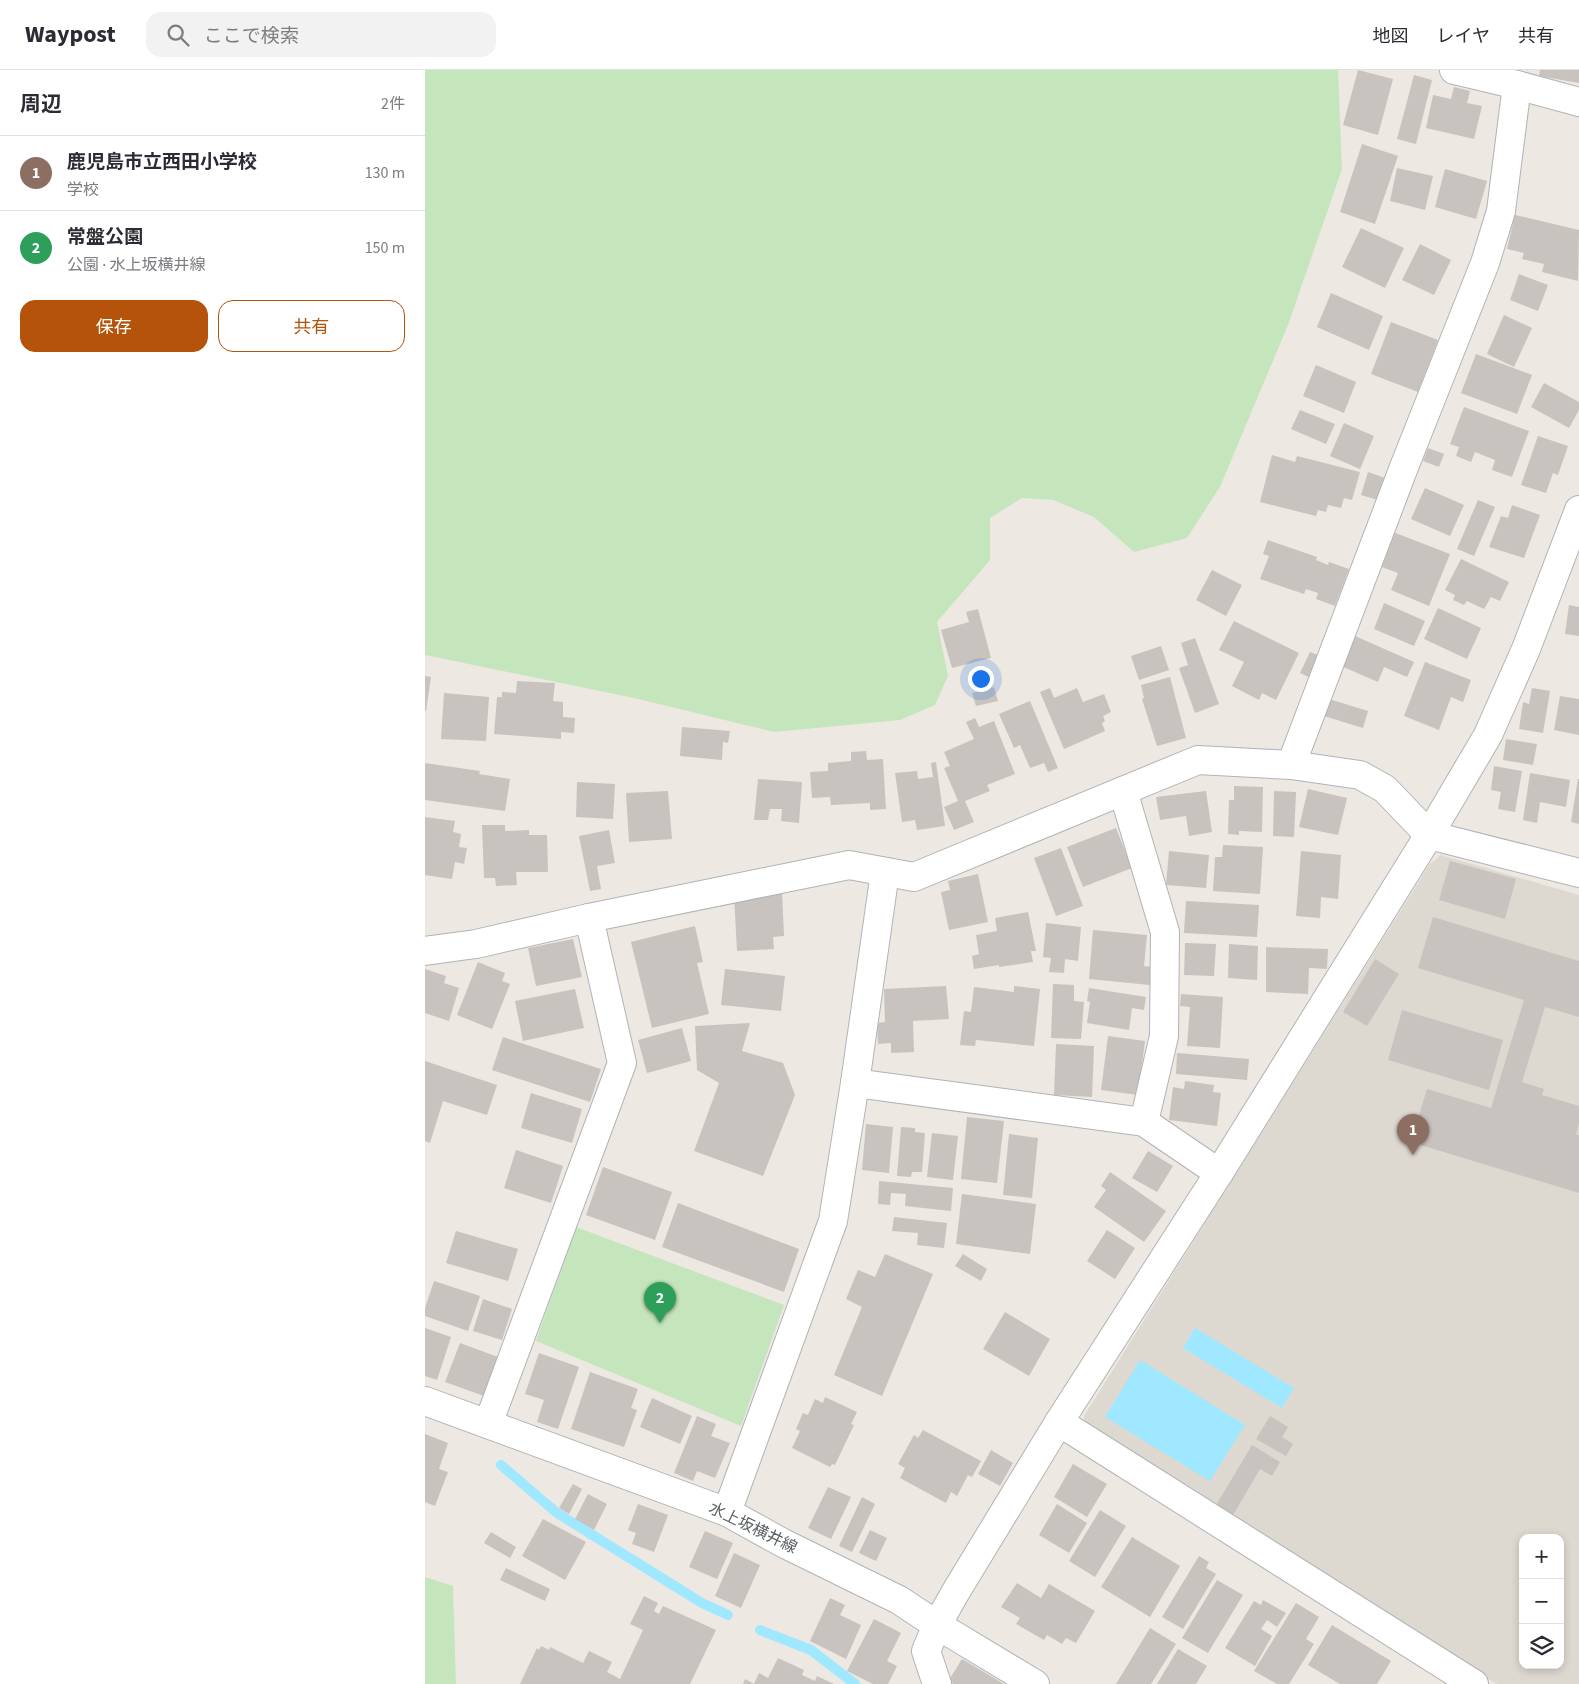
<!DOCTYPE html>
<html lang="ja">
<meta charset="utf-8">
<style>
body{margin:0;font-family:"Source Sans 3","Noto Sans JP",sans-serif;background:#f2f2f3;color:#2b2b33}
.controls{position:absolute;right:15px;bottom:15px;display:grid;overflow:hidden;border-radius:10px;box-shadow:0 2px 8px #0003}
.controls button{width:45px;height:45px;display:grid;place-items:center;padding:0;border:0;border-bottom:1px solid #e1e1e2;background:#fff;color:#2b2b33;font:25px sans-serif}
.you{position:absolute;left:555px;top:608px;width:18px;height:18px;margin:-12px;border:4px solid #fff;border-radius:50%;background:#1a73e8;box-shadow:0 0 0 8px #1a73e833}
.badge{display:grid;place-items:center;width:32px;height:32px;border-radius:50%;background:#b45309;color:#fff;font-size:16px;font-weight:700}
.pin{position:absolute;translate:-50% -41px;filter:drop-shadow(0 1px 2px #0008)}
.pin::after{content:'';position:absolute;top:26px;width:18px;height:15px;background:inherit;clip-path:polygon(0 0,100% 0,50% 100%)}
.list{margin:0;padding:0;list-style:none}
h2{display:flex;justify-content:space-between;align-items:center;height:65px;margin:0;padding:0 20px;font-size:21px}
h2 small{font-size:16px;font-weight:400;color:#7c7c81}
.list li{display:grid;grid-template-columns:32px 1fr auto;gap:15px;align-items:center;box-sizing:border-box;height:75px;padding:0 20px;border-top:1px solid #e1e1e2}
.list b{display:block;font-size:19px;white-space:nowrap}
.list p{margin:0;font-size:16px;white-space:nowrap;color:#7c7c81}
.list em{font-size:16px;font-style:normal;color:#7c7c81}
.actions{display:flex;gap:10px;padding:15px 20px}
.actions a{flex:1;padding:11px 0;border:1px solid #b45309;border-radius:15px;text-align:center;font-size:18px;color:#b45309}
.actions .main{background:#b45309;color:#fff}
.icon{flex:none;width:28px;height:28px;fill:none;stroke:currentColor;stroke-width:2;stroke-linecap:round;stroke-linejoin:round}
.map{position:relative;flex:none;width:1154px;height:1614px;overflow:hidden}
header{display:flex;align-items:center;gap:30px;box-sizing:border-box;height:70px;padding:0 25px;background:#fff;border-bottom:1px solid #e1e1e2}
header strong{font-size:24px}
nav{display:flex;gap:28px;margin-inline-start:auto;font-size:18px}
.search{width:350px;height:45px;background:#f2f2f3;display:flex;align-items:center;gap:12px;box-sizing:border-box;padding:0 18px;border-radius:15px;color:#7c7c81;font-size:19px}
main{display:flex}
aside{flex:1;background:#fff}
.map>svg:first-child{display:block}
</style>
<header>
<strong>Waypost</strong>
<div class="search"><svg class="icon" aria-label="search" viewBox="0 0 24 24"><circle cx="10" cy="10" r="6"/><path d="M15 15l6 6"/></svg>ここで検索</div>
<nav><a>地図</a><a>レイヤ</a><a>共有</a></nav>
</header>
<main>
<aside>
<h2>周辺<small>2件</small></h2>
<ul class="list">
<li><span class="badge" style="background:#8d6e63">1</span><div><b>鹿児島市立西田小学校</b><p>学校</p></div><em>130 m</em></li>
<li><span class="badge" style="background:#2e9e5b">2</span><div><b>常盤公園</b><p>公園 · 水上坂横井線</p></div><em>150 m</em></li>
</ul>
<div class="actions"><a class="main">保存</a><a>共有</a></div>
</aside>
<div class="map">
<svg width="1154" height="1614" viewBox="0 0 1154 1614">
<rect width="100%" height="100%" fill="#ede8e1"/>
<path fill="#ddd8d0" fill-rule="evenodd" d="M1016,785L1154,825V1614H1072L660,1361L659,1346L1005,794ZM1098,1468H1135V1595H1098Z"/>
<g fill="#c5e6bd">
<path d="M0,0H913L917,99L863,255L795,417L762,468L709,482L669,447L628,430L597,428L565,448V490L512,552L523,606L510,635L475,650L349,662L209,628L0,585Z"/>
<path d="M151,1157L359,1235L316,1356L111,1271Z"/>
<path d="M0,1507L28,1516L31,1614H0Z"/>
</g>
<g fill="#a0e8ff">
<path d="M770,1258L869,1318L857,1338L758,1278Z"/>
<path d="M715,1290L820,1355L785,1411L680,1347Z"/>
</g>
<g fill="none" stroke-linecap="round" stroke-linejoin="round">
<g stroke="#a0e8ff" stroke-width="10">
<path d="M76,1395L132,1443L277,1533L303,1545"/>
<path d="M335,1560L386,1580L430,1614"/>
</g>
</g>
<g fill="#c8c3be">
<path d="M933,0L968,9L953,65L918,55Z"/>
<path d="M1115,0H1154V13L1114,6Z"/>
<path d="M989,5L1007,10L991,74L972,69Z"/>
<path d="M1029,17L1045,21L1042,33L1057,36L1049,69L1001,58L1008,25L1026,29Z"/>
<path d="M937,74L973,86L950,154L915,142Z"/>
<path d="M972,98L1008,106L1000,140L965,131Z"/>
<path d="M1020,99L1062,111L1051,149L1010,137Z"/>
<path d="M1090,145L1154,160L1153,211L1117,202L1119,194L1097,189L1099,183L1082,179Z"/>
<path d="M936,158L979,178L960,218L917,197Z"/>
<path d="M995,174L1026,190L1009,225L977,210Z"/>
<path d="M1094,204L1123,215L1113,241L1085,230Z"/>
<path d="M906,223L958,246L944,280L892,257Z"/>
<path d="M1079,245L1107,258L1089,297L1062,284Z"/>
<path d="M966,252L1013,270L993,322L946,304Z"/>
<path d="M1051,284L1107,305L1092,344L1036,323Z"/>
<path d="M891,295L931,312L919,343L878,326Z"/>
<path d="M1119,313L1154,332V340L1144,358L1106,337Z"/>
<path d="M1039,337L1104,361L1087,407L1067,400L1070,390L1050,382L1046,392L1031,386L1034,377L1025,374Z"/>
<path d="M875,340L910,354L901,374L866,359Z"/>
<path d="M919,353L949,366L935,399L905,386Z"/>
<path d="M1113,366L1143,376L1133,405L1128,403L1121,423L1096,415Z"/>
<path d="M1003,378L1019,384L1014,397L998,391Z"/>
<path d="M847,385L870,392L872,386L935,402L927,430L919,428L916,438L903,435L901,442L893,440L891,446L835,432Z"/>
<path d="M943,402L960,408L953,430L936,425Z"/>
<path d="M1000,418L1039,435L1025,466L986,449Z"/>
<path d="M1053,430L1070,437L1049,486L1032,479Z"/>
<path d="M1087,435L1115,445L1099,488L1064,477L1076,446L1083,448Z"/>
<path d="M968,462L1025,484L1004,536L966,520L973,503L954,496Z"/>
<path d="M843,470L892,487L891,490L903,495L904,492L924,499L910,536L891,529L893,523L881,519L879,524L835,509L844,486L838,484Z"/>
<path d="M1036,489L1084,512L1075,531L1066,527L1059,539L1042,531L1039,535L1028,530L1030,525L1020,520Z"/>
<path d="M787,500L817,515L801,546L771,530Z"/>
<path d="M959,533L1000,551L989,576L949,559Z"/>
<path d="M1144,535L1154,537V566L1140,564Z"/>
<path d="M1013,538L1056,558L1042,589L999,569Z"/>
<path d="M553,539L566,588L527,598L516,560L544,552L541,542Z"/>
<path d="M809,551L874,583L851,630L837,623L834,630L807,616L819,592L794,580Z"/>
<path d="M930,566L989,592L982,607L959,597L953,612L916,596Z"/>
<path d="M770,568L794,634L770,643L754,598L763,595L756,573Z"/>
<path d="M736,576L744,600L714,610L706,586Z"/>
<path d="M885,582L896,586L886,608L875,603Z"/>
<path d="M1000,592L1046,610L1038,632L1026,627L1014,660L979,646Z"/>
<path d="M0,606L6,607L1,641H0Z"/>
<path d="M745,607L761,668L732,676L717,629L719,628L716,615Z"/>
<path d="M92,611L130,613L128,631L138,632V647L150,648L149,663L136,662V669L69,664L72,627H77V622L91,623Z"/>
<path d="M569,617L573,631L551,636L547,623Z"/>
<path d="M625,618L629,628L652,618L658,632L679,624L686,642L678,646L680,651L677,653L680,661L639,679L615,622Z"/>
<path d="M1107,618L1125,621L1118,663L1094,659L1098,632L1104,634Z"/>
<path d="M19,623L64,627L61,671L16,669Z"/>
<path d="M1135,626L1154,629V665L1129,660Z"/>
<path d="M904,629L943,641L938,658L899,646Z"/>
<path d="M605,631L633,698L623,702L619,693L605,698L595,675L589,678L574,644Z"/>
<path d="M550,648L554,657L569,651L590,704L562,715L565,721L540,731L549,752L529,760L519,737L533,731L519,698L525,696L519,682L549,669L541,652Z"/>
<path d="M257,657L305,661L303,673L298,672L297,690L255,686Z"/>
<path d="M1081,669L1112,674L1108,695L1078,690Z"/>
<path d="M441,681L442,690L458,689L461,739L445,740V733L406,735L405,727L387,728L385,702L403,701V693L426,691V682Z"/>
<path d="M511,692L520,756L492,760L490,750L477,752L470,703L492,701L493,709L508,707L506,693Z"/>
<path d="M0,693L55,701L54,704L85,709L80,741L0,730Z"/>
<path d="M1069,696L1097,701L1090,742L1073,739L1076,722L1066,720Z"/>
<path d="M1105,703L1145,710L1141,737L1115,732L1112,753L1098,750Z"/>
<path d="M333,709L377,712L374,753L356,751L357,739H345L343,750H329Z"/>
<path d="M1153,709H1154V754L1146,752Z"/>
<path d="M152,712L190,714L188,749L151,747Z"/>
<path d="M809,716L838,717L837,762L814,761V765L803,764L804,730H809Z"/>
<path d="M883,719L922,728L913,765L874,757Z"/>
<path d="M243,721L247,769L204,772L201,723Z"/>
<path d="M781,721L787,762L764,766L761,746L735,750L731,727Z"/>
<path d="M849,721L871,722L869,767L848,766Z"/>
<path d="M0,747L30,751L28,762L36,764L34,777L42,778L39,794L30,792L27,809L0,805Z"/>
<path d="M57,755H80V761L104,760V765H122L123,802H91L92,815L71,816L70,808H59Z"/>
<path d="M691,758L707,798L658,817L642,777Z"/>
<path d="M184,760L190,793L172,796L176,819L165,821L154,766Z"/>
<path d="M798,775L838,777L835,824L788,821L790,787H797Z"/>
<path d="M636,778L658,836L631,846L609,788Z"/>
<path d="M744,781L784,785L781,818L741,815Z"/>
<path d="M876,781L916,785L913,829L896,827L895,848L871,846Z"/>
<path d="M1025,791L1091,809L1080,849L1014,830Z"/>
<path d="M553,804L563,852L524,860L516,822L525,820L523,811Z"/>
<path d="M357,822L359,866L348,867L349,879L312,881L309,825Z"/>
<path d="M761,831L834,835L832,867L759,863Z"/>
<path d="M603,842L611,881H606L608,892L574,897V895L549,899L547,886L554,884L551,865L572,861L570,848Z"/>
<path d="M1008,847L1154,891V947L1120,937L1097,1012L1119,1019L1117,1025L1154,1036V1054L1151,1064L1154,1065V1123L986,1072L1002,1019L1066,1038L1099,930L993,898Z"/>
<path d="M621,853L656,857L653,891L640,889L639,903L624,902L626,888L618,887Z"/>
<path d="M270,856L278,892L272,893L284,944L227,958L206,872Z"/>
<path d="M668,860L722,865L719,896L727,897L725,915L664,909Z"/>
<path d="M148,869L157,907L111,916L103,878Z"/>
<path d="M760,873L791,874L789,906L759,905Z"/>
<path d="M804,874L833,876L832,910L803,908Z"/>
<path d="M841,877L903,879L902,899L884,898L883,924L841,922Z"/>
<path d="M950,889L974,904L942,956L918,942Z"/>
<path d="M53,892L80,903L77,911L85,914L67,959L32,945Z"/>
<path d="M0,899L21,906L19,913L34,918L24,951L0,943Z"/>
<path d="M300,899L360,906L356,941L296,935Z"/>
<path d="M628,914L649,915V931L659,932L656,969L626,968Z"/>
<path d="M521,916L524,949L488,951L489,982L466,983V973L453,974L452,953L460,952L459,919Z"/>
<path d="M589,916L615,919L609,976L551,970L550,976L535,975L539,941L546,942L549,917L589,922Z"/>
<path d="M664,918L721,927L719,940L707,938L704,960L662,953L665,932L662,931Z"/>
<path d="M150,919L159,958L98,971L90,931Z"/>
<path d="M756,924L798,927L795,978L762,976L765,937L755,936Z"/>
<path d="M977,940L1078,970L1064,1020L963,990Z"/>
<path d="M325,953L317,981L358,993L370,1025L338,1106L269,1081L294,1013L272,1000L270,956Z"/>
<path d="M257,958L266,991L222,1003L213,970Z"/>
<path d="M683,966L720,971L713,1025L676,1020Z"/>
<path d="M78,967L176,999L165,1032L67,1000Z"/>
<path d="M631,974L669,976L667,1027L629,1025Z"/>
<path d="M752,983L824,989L822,1010L751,1004Z"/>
<path d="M0,991L72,1015L62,1045L18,1031L5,1073L0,1071Z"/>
<path d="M760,1011L789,1015L788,1022L796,1023L792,1056L744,1050L748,1017L759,1019Z"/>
<path d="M106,1023L157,1039L147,1073L96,1058Z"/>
<path d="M542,1047L579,1051L572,1113L536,1109Z"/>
<path d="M441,1054L468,1057L464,1103L437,1100Z"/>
<path d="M476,1057L490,1058V1062L500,1063L497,1102H487L486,1107L472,1106Z"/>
<path d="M507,1063L533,1066L528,1110L502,1107Z"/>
<path d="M584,1064L613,1068L607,1128L578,1125Z"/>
<path d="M91,1080L138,1096L126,1133L79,1118Z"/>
<path d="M723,1081L748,1096L732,1122L707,1108Z"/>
<path d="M178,1097L247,1122L230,1170L161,1145Z"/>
<path d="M685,1102L741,1141L719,1172L669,1137L681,1120L676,1116Z"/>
<path d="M454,1111L528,1118L526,1141L480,1136L481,1124L466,1123L465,1135L453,1134Z"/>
<path d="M537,1124L611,1134L605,1184L531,1174Z"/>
<path d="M253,1133L374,1179L359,1222L237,1177Z"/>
<path d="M469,1147L522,1153L519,1178L492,1175L493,1163L467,1161Z"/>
<path d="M682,1160L710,1178L690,1209L662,1191Z"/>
<path d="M31,1161L93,1179L83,1211L21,1193Z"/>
<path d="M460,1184L508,1204L457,1326L409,1305L437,1237L421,1229L433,1200L450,1207Z"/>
<path d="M538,1184L562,1199L556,1211L530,1196Z"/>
<path d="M9,1211L55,1226L43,1261L0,1246V1238Z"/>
<path d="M58,1229L87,1239L77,1270L48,1261Z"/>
<path d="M580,1242L625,1269L604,1306L558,1279Z"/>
<path d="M0,1258L26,1267L12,1310L0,1306Z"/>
<path d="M35,1273L73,1287L59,1326L20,1312Z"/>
<path d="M114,1283L154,1297L133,1359L112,1352L119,1330L100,1324Z"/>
<path d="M165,1302L213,1319L206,1338L212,1340L199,1377L146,1359Z"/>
<path d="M400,1327L432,1342L426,1354L429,1355L410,1395L407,1394L405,1397L367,1378L375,1361L371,1359L378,1343L383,1345L390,1329L398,1333Z"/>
<path d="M227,1328L267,1346L255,1374L215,1357Z"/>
<path d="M272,1346L291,1354L286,1366L305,1373L290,1408L272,1401L268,1411L249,1403Z"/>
<path d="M845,1346L863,1357L857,1367L868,1374L861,1386L831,1369Z"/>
<path d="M498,1360L556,1391L547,1407L543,1405L532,1426L526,1422L521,1433L475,1408L480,1398L473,1394L489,1365L493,1368Z"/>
<path d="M0,1364L23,1373L14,1399L23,1402L10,1436L0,1432Z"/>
<path d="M827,1375L855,1392L847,1406L835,1399L807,1447L790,1437Z"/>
<path d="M566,1380L588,1393L575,1416L553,1404Z"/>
<path d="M648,1394L682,1414L662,1447L629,1427Z"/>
<path d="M148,1414L157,1419L144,1444L134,1438Z"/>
<path d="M403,1417L426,1427L406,1469L383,1458Z"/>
<path d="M163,1424L182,1434L169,1460L150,1449Z"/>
<path d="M437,1427L450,1434L427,1482L414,1476Z"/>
<path d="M213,1434L243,1445L229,1482L207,1474L211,1463L203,1460Z"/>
<path d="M632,1434L662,1453L644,1483L614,1465Z"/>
<path d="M675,1440L701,1456L670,1507L644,1491Z"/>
<path d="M118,1449L161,1472L140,1510L97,1486Z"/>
<path d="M445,1460L462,1468L451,1491L434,1483Z"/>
<path d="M280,1461L308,1473L292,1509L264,1497Z"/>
<path d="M66,1462L91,1477L85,1488L59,1473Z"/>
<path d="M707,1467L755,1496L725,1547L676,1517Z"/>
<path d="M309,1483L335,1495L316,1538L290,1526Z"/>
<path d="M774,1486L784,1492L781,1498L791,1504L758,1559L737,1547Z"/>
<path d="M81,1498L125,1519L120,1531L75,1510Z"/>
<path d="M792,1510L818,1525L783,1583L757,1568Z"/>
<path d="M592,1513L616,1528L624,1514L670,1541L651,1573L641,1568L637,1574L622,1565L619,1570L591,1554L595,1548L576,1537Z"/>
<path d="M219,1526L233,1533L229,1541L234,1544L238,1536L291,1560L265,1614H95L112,1578L114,1580L116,1576L124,1580L125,1577L158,1593L164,1581L187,1592L182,1602L195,1609L218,1560L205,1554Z"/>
<path d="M405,1528L420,1535L415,1545L436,1555L421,1589L385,1571Z"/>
<path d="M838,1530L861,1543L852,1557L842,1550L836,1559L847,1566L830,1596L800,1578L829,1531L836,1535Z"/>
<path d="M871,1533L894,1547L881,1569L889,1574L864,1614H852L829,1601Z"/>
<path d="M449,1549L476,1563L462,1591L472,1596L463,1614H448L422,1601Z"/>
<path d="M907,1555L966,1591L952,1614H915L883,1595Z"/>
<path d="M725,1558L751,1574L726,1614H691Z"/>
<path d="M753,1579L782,1596L771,1614H732Z"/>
<path d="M353,1588L379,1600L377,1605L390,1611L392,1606L409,1614H318L320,1609L329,1614L334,1603L343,1608Z"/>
<path d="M537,1589L579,1614H527L528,1613L524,1610Z"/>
</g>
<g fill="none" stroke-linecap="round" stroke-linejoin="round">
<defs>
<g id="street">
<path d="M1029,0L1092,15"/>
<path d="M866,695L979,397L1060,193L1076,141L1092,15L1154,32"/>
<path d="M698,721L740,862L739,966L719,1052"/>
<path d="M0,881L51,874L164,848L424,795L489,807L773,690L866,695L935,705L960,719L1004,765L1063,665L1101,579L1154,440"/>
<path d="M430,1013L719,1052L794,1103"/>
<path d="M0,1331L302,1442L358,1473L474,1530L512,1555"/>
<path d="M634,1352L1049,1614"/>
<path d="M63,1354L197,993L164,848"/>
<path d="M302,1442L408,1151L430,1013L460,802"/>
<path d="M512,1614L501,1581L512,1555L530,1523L634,1352L794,1103L1004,765L1154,803"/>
</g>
<path id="secondary" d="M512,1555L610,1614"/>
</defs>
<use href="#street" stroke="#afb4b7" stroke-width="30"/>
<use href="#secondary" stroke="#aeb4b8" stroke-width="30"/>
<use href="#street" stroke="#fff" stroke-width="28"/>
<use href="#secondary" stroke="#fff" stroke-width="28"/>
</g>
<g text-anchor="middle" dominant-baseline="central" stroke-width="5" stroke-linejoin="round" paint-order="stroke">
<g font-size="16" fill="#5a6063" stroke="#fff">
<text transform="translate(328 1458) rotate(26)">水上坂横井線</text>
</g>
</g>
</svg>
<div class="controls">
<button>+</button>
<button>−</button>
<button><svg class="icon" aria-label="layers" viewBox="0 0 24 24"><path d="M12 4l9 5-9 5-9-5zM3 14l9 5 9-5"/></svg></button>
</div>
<div class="you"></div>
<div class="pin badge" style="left:988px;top:1085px;background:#8d6e63">1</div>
<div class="pin badge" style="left:235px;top:1253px;background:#2e9e5b">2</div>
</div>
</main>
